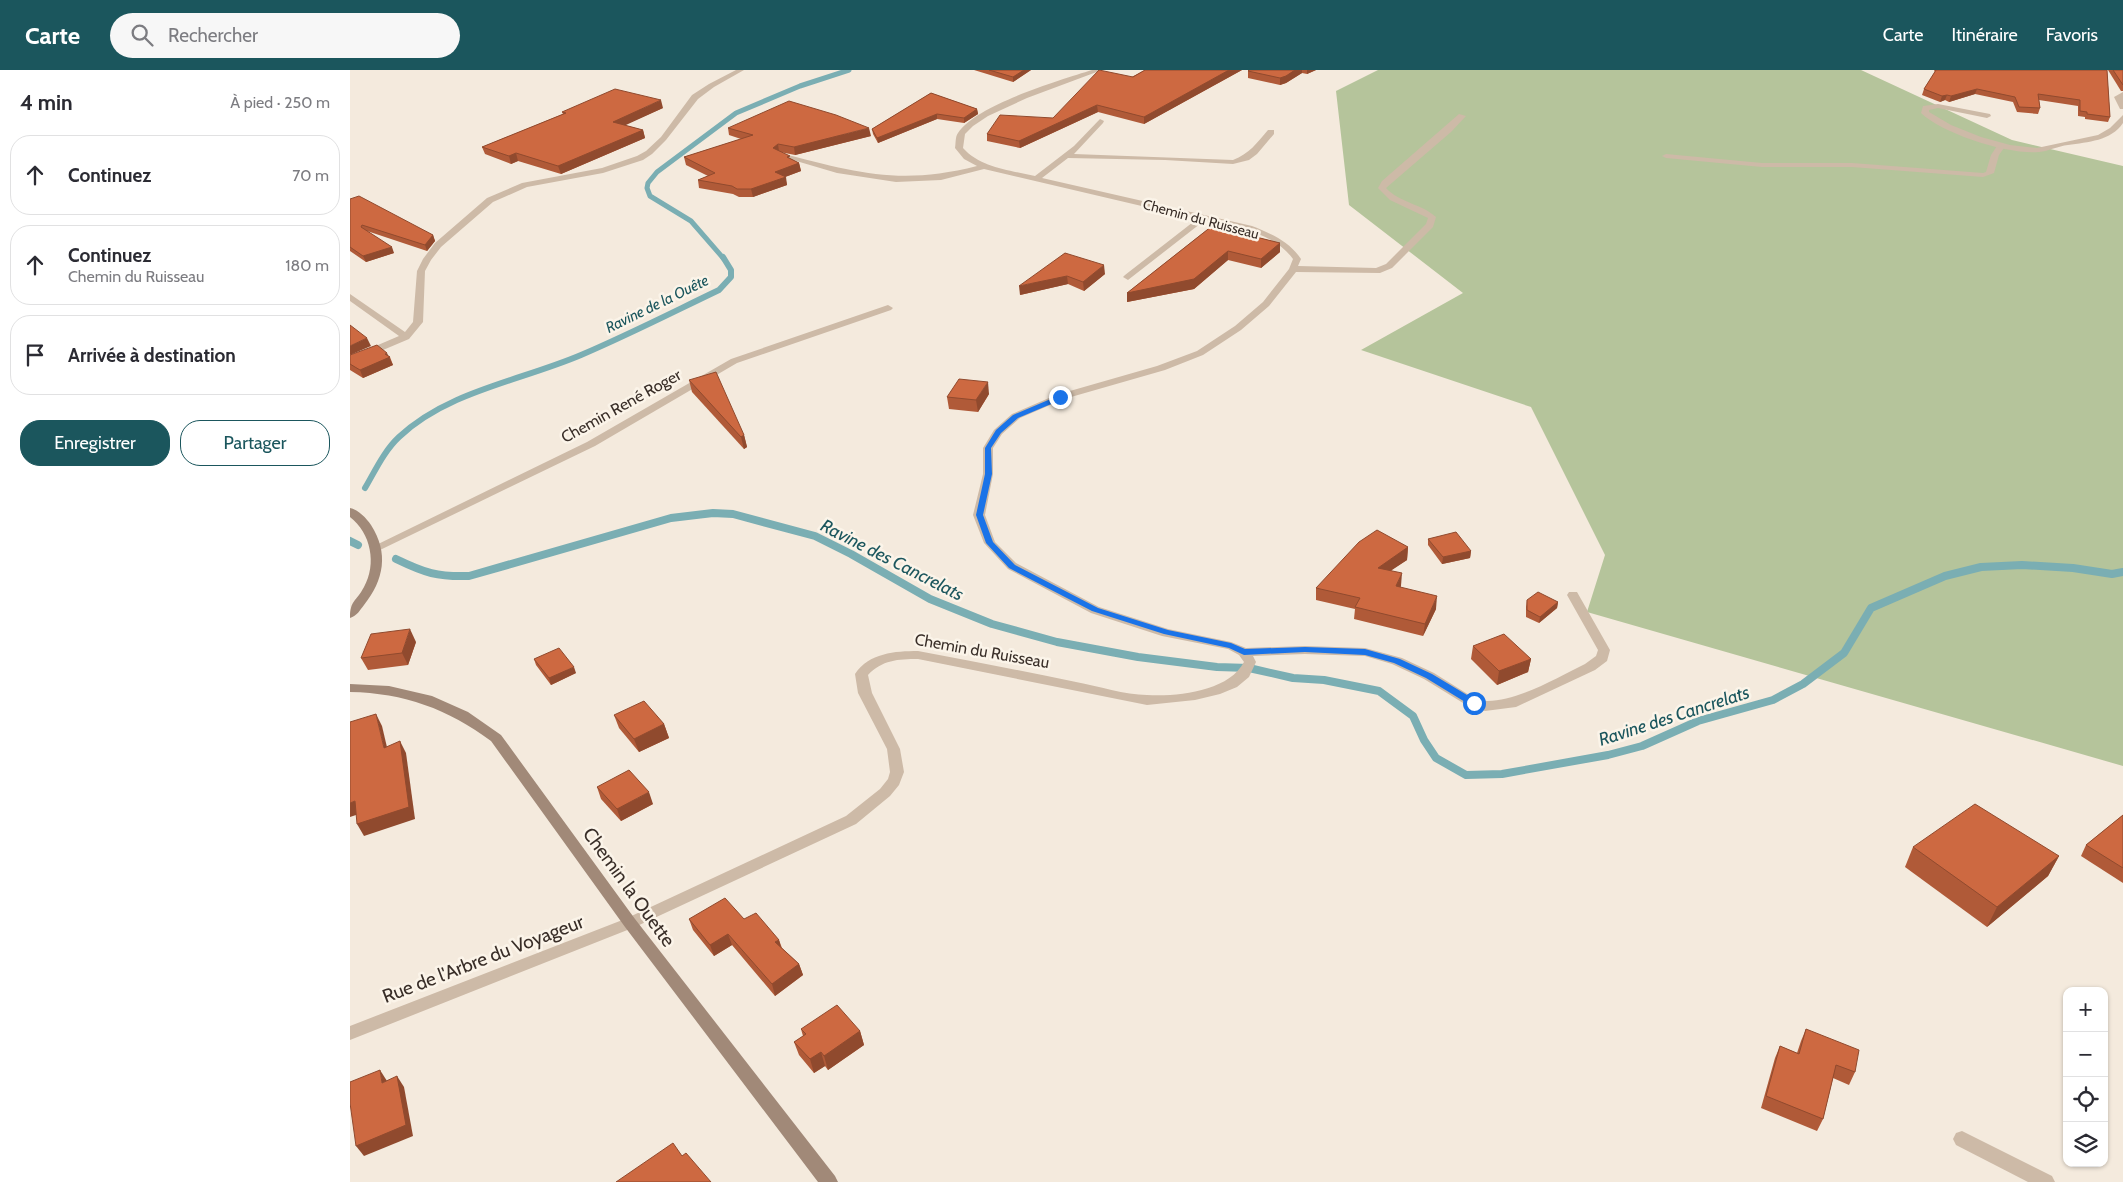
<!DOCTYPE html>
<html lang="fr">
<meta charset="utf-8">
<style>
body{margin:0;font-family:Cabin,sans-serif;background:#f7f7f7;color:#2b2b33}
.controls{position:absolute;right:15px;bottom:15px;display:grid;overflow:hidden;border-radius:10px;box-shadow:0 1px 4px #0004}
.controls button{width:45px;height:45px;display:grid;place-items:center;padding:0;border:0;border-bottom:1px solid #e1e1e2;background:#fff;color:#2b2b33;font:25px sans-serif}
.stop{position:absolute;width:15px;height:15px;margin:-11px;border:4px solid #1a73e8;border-radius:50%;background:#fff}
.stop.end{background:#1a73e8;border-color:#fff;box-shadow:0 1px 5px #0008}
.list{margin:0;padding:0;list-style:none}
h2{display:flex;justify-content:space-between;align-items:center;height:65px;margin:0;padding:0 20px;font-size:21px}
h2 small{font-size:16px;font-weight:400;color:#7c7c81}
.list li{display:grid;grid-template-columns:32px 1fr auto;gap:15px;align-items:center;box-sizing:border-box;height:80px;margin:0 10px 10px;padding:0 10px;border:1px solid #e1e1e2;border-radius:20px}
.list b{display:block;font-size:19px;white-space:nowrap}
.list p{margin:0;font-size:16px;white-space:nowrap;color:#7c7c81}
.list em{font-size:16px;font-style:normal;color:#7c7c81}
.actions{display:flex;gap:10px;padding:15px 20px}
.actions a{flex:1;padding:11px 0;border:1px solid #1b565d;border-radius:20px;text-align:center;font-size:18px;color:#1b565d}
.actions .main{background:#1b565d;color:#fff}
.icon{flex:none;width:28px;height:28px;fill:none;stroke:currentColor;stroke-width:2;stroke-linecap:round;stroke-linejoin:round}
.map{position:relative;flex:none;width:1773px;height:1112px;overflow:hidden}
header{display:flex;align-items:center;gap:30px;box-sizing:border-box;height:70px;padding:0 25px;background:#1b565d;color:#fff}
header strong{font-size:24px}
nav{display:flex;gap:28px;margin-inline-start:auto;font-size:18px}
.search{width:350px;height:45px;background:#f7f7f7;display:flex;align-items:center;gap:12px;box-sizing:border-box;padding:0 18px;border-radius:28px;color:#7c7c81;font-size:19px}
main{display:flex}
aside{flex:1;background:#fff}
.map>svg:first-child{display:block}
</style>
<header>
<strong>Carte</strong>
<div class="search"><svg class="icon" aria-label="search" viewBox="0 0 24 24"><circle cx="10" cy="10" r="6"/><path d="M15 15l6 6"/></svg>Rechercher</div>
<nav><a>Carte</a><a>Itinéraire</a><a>Favoris</a></nav>
</header>
<main>
<aside>
<h2>4 min<small>À pied · 250 m</small></h2>
<ul class="list">
<li><svg class="icon" aria-label="ahead" viewBox="0 0 24 24"><path d="M12 20V5M6 11l6-6 6 6"/></svg><div><b>Continuez</b></div><em>70 m</em></li>
<li><svg class="icon" aria-label="ahead" viewBox="0 0 24 24"><path d="M12 20V5M6 11l6-6 6 6"/></svg><div><b>Continuez</b><p>Chemin du Ruisseau</p></div><em>180 m</em></li>
<li><svg class="icon" aria-label="arrive" viewBox="0 0 24 24"><path d="M6 21V4h12l-3 4 3 4H6"/></svg><div><b>Arrivée à destination</b></div></li>
</ul>
<div class="actions"><a class="main">Enregistrer</a><a>Partager</a></div>
</aside>
<div class="map">
<svg width="1773" height="1112" viewBox="0 0 1773 1112">
<rect width="100%" height="100%" fill="#f4eadd"/>
<path fill="#b5c49b" d="M1028,0H1511L1662,70L1773,96V696L1237,542L1255,485L1181,337L1011,280L1113,223L999,135L986,21Z"/>
<g fill="none" stroke-linecap="round" stroke-linejoin="round">
<path stroke="#7aaeb3" stroke-width="5" d="M374,189L341,151L300,126L297,118L298,113L307,102L386,43L450,16L499,0"/>
<path stroke="#7aaeb3" stroke-width="6" d="M15,418C25,401 34,381 49,367C98,321 170,311 231,285C278,265 323,242 369,220L381,207V200L373,187"/>
<g stroke="#7aaeb3" stroke-width="8">
<path d="M0,471L8,475"/>
<path d="M46,489C75,503 87,507 119,506L321,448L363,443L383,444L465,466L501,484L580,529L642,554L707,572L788,587L867,597L899,598L943,608L974,610L1029,621L1063,646L1074,670L1086,688L1116,705L1152,704L1258,685L1292,676L1348,651L1423,630L1453,614L1494,583L1521,538L1595,506L1631,497L1672,495L1723,498L1762,504L1773,502"/>
</g>
<path fill="#cdbaa7" fill-rule="evenodd" d="M1649,73L1656,75L1649,85L1644,103L1633,107L1502,97H1412L1316,88L1312,86L1316,84L1412,93H1502L1633,103L1636,102L1641,85Z"/>
<g fill="#cdbaa7" fill-rule="evenodd">
<path d="M386,0H394L364,17L348,29L316,70L302,84L293,90L253,103L177,117L143,132L91,177L81,190L75,201L73,252L59,269L0,294V287L49,266L0,231V224L55,262L63,252L67,201L73,189L85,173L137,128L172,113L252,98L287,86L296,81L311,67L342,25L359,14Z"/>
<path d="M742,0H752L677,28L638,46L623,56L615,64L613,78C631,98 659,100 685,106L724,76L750,49L754,51L753,53L724,84L883,90C899,84 907,73 918,60H924V64L907,84L899,90L883,94L815,90L718,88L692,108L902,156C922,164 939,171 951,189L948,196L1026,198L1036,194L1076,154L1078,148L1040,130L1028,118L1032,111L1109,44L1116,46L1101,62L1036,118C1050,133 1072,134 1086,147L1083,157L1042,198L1030,203L946,202L919,236L891,260L853,285L815,300L714,329L670,348L652,364L643,378V404L635,445L645,472L666,493L749,537L818,559L881,572L896,578L955,576L1015,578L1052,588L1084,603L1127,630C1159,637 1206,608 1235,594L1246,586L1248,580L1217,525L1219,522H1227L1260,580L1257,591L1245,600L1166,637L1135,641L1118,636L1074,609L1042,594L1015,586L955,584L903,586L906,592L899,607L887,617L870,624L845,630L797,635L568,589C548,589 532,590 518,605L522,623L550,679L554,702L549,715L540,726L506,754L285,857L0,970V956L275,849L496,746L530,719L538,709L540,702L537,679L508,623L505,604C519,583 545,581 568,581C621,591 673,601 726,612C748,616 775,625 797,625C828,627 879,621 894,592L889,585L878,579L812,566L741,543L658,499L634,473L623,445L633,404V378L644,360L662,344L706,325L807,296L847,281L885,256L913,232L939,199L943,189C924,162 884,157 855,150L778,210L773,207L775,205L847,149L634,99L591,110L546,112L487,103L426,85L430,83C505,102 549,116 627,96L614,89L605,78C606,73 605,67 608,63C626,35 710,10 742,0Z"/>
<path d="M1773,22V39H1770L1764,27Z"/>
<path d="M1588,34L1640,44L1641,46L1637,48L1588,38L1579,40V42L1601,55L1631,67L1660,75L1687,78L1748,65L1760,58L1773,45V53C1761,71 1738,72 1718,75C1708,76 1699,81 1689,82C1659,85 1593,64 1571,43L1573,36Z"/>
<path d="M538,235L543,238L541,240L387,293L245,376L30,480L26,482L20,478L237,372L381,289Z"/>
<path d="M1612,1061L1702,1106L1705,1112H1678L1606,1075L1603,1069L1606,1063Z"/>
</g>
<g fill="#a18978" fill-rule="evenodd">
<path d="M0,438C9,440 16,448 21,455C39,483 34,510 14,535C10,540 7,546 0,548C0,530 6,532 14,517C27,494 21,463 0,447Z"/>
<path d="M0,614L39,616L82,626L118,642L151,665L285,849L485,1106L488,1112H468L275,857L141,671C98,639 54,623 0,622Z"/>
</g>
</g>
<g fill="#b05a38">
<path d="M624,0H681L663,12Z"/>
<path d="M795,0H892L794,54L748,42L670,78L637,71V64L703,48Z"/>
<path d="M899,0H966L957,4L952,3L936,13L930,15L898,8V1Z"/>
<path d="M1584,0H1757L1760,47L1758,52L1735,49V47L1728,46V36L1689,30L1690,38L1688,44L1667,42L1663,32L1625,24L1599,32L1595,30L1590,32L1572,25L1574,19L1585,2Z"/>
<path d="M1758,0H1773V21H1771Z"/>
<path d="M581,23L627,39L628,44L614,53L587,49L528,73L523,64L522,59Z"/>
<path d="M313,38L274,55L293,60L295,68L211,104L168,91L161,94L135,84L132,77L213,44L212,42Z"/>
<path d="M378,58L521,66L445,85L430,82L441,89L449,93L451,101L435,107L437,115L403,127H389L383,124L349,118L348,110L358,106L336,95L334,87L391,69L379,65Z"/>
<path d="M0,129L83,165L85,171L77,181L17,161L44,183L16,192L0,181Z"/>
<path d="M862,156L930,173V182L911,198L878,190L844,219L777,232V223Z"/>
<path d="M715,183L755,204L734,221L718,214L670,225Z"/>
<path d="M0,285L39,286L40,287L43,295L13,308L0,300Z"/>
<path d="M339,310L394,365L397,377L394,379L342,322Z"/>
<path d="M639,324L628,342L599,339L597,327Z"/>
<path d="M1078,469L1121,481L1120,488L1092,494L1078,475Z"/>
<path d="M1058,477L1057,490L1041,500L1051,516L1050,517L1086,539L1073,566L1004,549L1005,539L966,530V518Z"/>
<path d="M1177,530L1208,532L1207,538L1189,553L1176,547V537Z"/>
<path d="M66,572L58,595L18,600L11,588Z"/>
<path d="M1123,576L1181,589L1178,602L1147,615L1121,589Z"/>
<path d="M184,589L226,603L201,615L186,595Z"/>
<path d="M264,645L314,654L319,668L289,682L269,658Z"/>
<path d="M247,717L303,734L271,751L251,729Z"/>
<path d="M1773,745V813L1731,786L1736,775Z"/>
<path d="M1563,777L1709,786L1698,806L1637,857L1555,797Z"/>
<path d="M339,849H394L429,870L432,878L449,894L453,905L425,926L382,875L364,886L343,860Z"/>
<path d="M451,959L510,961L514,975L478,1000L475,996L464,1003L449,985L444,972L453,966Z"/>
<path d="M1456,959L1505,1002L1499,1015L1483,1008L1473,1049L1467,1061L1411,1038L1425,988L1430,976L1447,983L1451,971Z"/>
</g>
<g fill="#904a2e">
<path d="M674,0H681L663,12V7Z"/>
<path d="M879,0H892L794,54V47Z"/>
<path d="M945,0H952V3L936,13L930,15V8Z"/>
<path d="M957,0H966L957,4Z"/>
<path d="M1627,19L1625,24L1599,32L1601,26Z"/>
<path d="M1597,25L1595,30L1590,32L1592,26Z"/>
<path d="M311,30L313,38L265,60L263,52Z"/>
<path d="M747,35L748,42L670,78L669,71Z"/>
<path d="M627,39L628,44L614,53V48Z"/>
<path d="M587,44V49L528,73L527,68Z"/>
<path d="M519,58L521,66L445,85L444,77Z"/>
<path d="M293,60L295,68L211,104L208,96Z"/>
<path d="M428,74L429,81L423,78Z"/>
<path d="M166,83L168,91L161,94L159,86Z"/>
<path d="M449,93L451,101L427,110L425,102Z"/>
<path d="M436,107L437,115L403,127L401,119Z"/>
<path d="M83,165L85,171L77,181L75,175Z"/>
<path d="M930,173V182L911,198V189Z"/>
<path d="M42,177L44,183L16,192L13,186Z"/>
<path d="M878,181V190L844,219L777,232V223Z"/>
<path d="M754,195L755,204L734,221L733,212Z"/>
<path d="M717,206L718,214L670,225L669,216Z"/>
<path d="M17,268L21,276L0,285V276Z"/>
<path d="M37,283L43,295L13,308L10,300Z"/>
<path d="M638,312L639,324L628,342L626,330Z"/>
<path d="M394,365L397,377L394,379L391,367Z"/>
<path d="M1058,477L1057,490L1027,510L1028,498Z"/>
<path d="M1121,481L1120,488L1092,494L1093,487Z"/>
<path d="M1052,503L1051,516L1045,529L1046,516Z"/>
<path d="M1087,526L1086,539L1073,566L1075,554Z"/>
<path d="M1208,532L1207,538L1189,553L1190,547Z"/>
<path d="M60,559L66,572L58,595L52,583Z"/>
<path d="M1181,589L1178,602L1147,615L1149,601Z"/>
<path d="M224,597L226,603L201,615L199,608Z"/>
<path d="M26,644L32,656L40,690L34,678Z"/>
<path d="M314,654L319,668L289,682L284,669Z"/>
<path d="M50,671L56,683L65,749L14,766L7,754Z"/>
<path d="M299,722L303,734L271,751L267,739Z"/>
<path d="M5,731L12,743L0,747V733Z"/>
<path d="M1709,786L1698,806L1637,857L1647,837Z"/>
<path d="M378,864L382,875L364,886L360,875Z"/>
<path d="M429,870L432,881L425,872Z"/>
<path d="M449,894L453,905L425,926L422,914Z"/>
<path d="M510,961L514,975L478,1000L474,986Z"/>
<path d="M471,982L475,996L464,1003L460,989Z"/>
<path d="M30,1000L37,1011L32,1013Z"/>
<path d="M47,1006L54,1017L63,1066L14,1086L6,1076Z"/>
</g>
<g fill="#cd6941" stroke="#904a2e">
<path d="M639,0H674L663,7Z"/>
<path d="M749,0L783,7L795,0H879L794,47L747,35L669,71L637,64L650,45L703,48Z"/>
<path d="M899,0H945L936,6L930,8L898,1Z"/>
<path d="M1586,0H1757L1760,47L1737,44V42L1730,41V30L1688,24L1690,38L1669,37L1665,27L1627,19L1601,26L1597,25L1592,26L1574,19Z"/>
<path d="M1763,0H1773V15Z"/>
<path d="M265,19L311,30L263,52L293,60L208,96L166,83L159,86L132,77L216,43L212,42Z"/>
<path d="M581,23L627,39L614,48L587,44L527,68L522,59Z"/>
<path d="M439,31L486,45L519,58L444,77L428,74L423,78L440,86L437,87L449,93L425,102L436,107L401,119H387L382,116L348,110L365,103L334,87L403,65L378,58Z"/>
<path d="M9,126L83,165L75,175L12,155L11,157L42,177L13,186L0,177V129Z"/>
<path d="M862,156L930,173L911,189L878,181L844,209L777,223Z"/>
<path d="M715,183L754,195L733,212L717,206L669,216Z"/>
<path d="M0,255L17,268L0,276Z"/>
<path d="M27,275L37,283L35,284L40,287L10,300L0,294V285Z"/>
<path d="M366,302L394,365L391,367L339,310Z"/>
<path d="M609,309L638,312L626,330L597,327Z"/>
<path d="M1027,460L1058,477L1028,498L1052,503L1046,516L1087,526L1075,554L1005,537L1010,528L966,518L1009,472Z"/>
<path d="M1106,462L1121,481L1093,487L1078,469Z"/>
<path d="M1188,522L1208,532L1190,547L1177,540V530Z"/>
<path d="M60,559L52,583L11,588L21,564Z"/>
<path d="M1154,564L1181,589L1149,601L1123,576Z"/>
<path d="M209,578L224,597L199,608L184,589Z"/>
<path d="M294,631L314,654L284,669L264,645Z"/>
<path d="M26,644L34,678L50,671L59,737L7,754L5,731L0,733V652Z"/>
<path d="M279,700L299,722L267,739L247,717Z"/>
<path d="M1625,734L1709,786L1647,837L1563,777Z"/>
<path d="M1773,745V798L1736,775Z"/>
<path d="M375,828L394,849L406,843L429,870L425,872L449,894L422,914L378,864L360,875L339,849Z"/>
<path d="M487,935L510,961L474,986L471,982L460,989L444,972L456,964L451,959Z"/>
<path d="M1456,959L1509,980L1505,1002L1486,995L1473,1049L1416,1026L1430,976L1449,984Z"/>
<path d="M30,1000L32,1013L47,1006L56,1055L6,1076L0,1033V1012Z"/>
<path d="M323,1073L332,1086L336,1083L361,1112H266Z"/>
</g>
<path fill="#1a73e8" d="M710,325L713,326V329L668,348L651,363L641,378L642,404L633,445L643,472L665,495L748,538L818,560L881,573L895,579L955,577L1015,579L1050,589L1082,604L1127,631V635H1120L1076,608L1044,593L1015,585L955,582L894,585L879,578L814,564L742,541L659,498L636,473L626,445L635,404V378L646,360L663,345Z"/>
<g text-anchor="middle" dominant-baseline="central" stroke-width="5" stroke-linejoin="round" paint-order="stroke">
<g font-size="14" fill="#392e28" stroke="#fbf4e9">
<text transform="translate(851 149) rotate(15)">Chemin du Ruisseau</text>
</g>
<g font-size="15" font-style="italic" fill="#1b565d" stroke="#fbf4e9">
<text transform="translate(307 234) rotate(-26)">Ravine de la Ouête</text>
</g>
<g font-size="16" fill="#392e28" stroke="#fbf4e9">
<text transform="translate(271 336) rotate(-29)">Chemin René Roger</text>
<text transform="translate(632 581) rotate(10)">Chemin du Ruisseau</text>
</g>
<g font-size="18" font-style="italic" fill="#1b565d" stroke="#fbf4e9">
<text transform="translate(542 490) rotate(27)">Ravine des Cancrelats</text>
<text transform="translate(1324 646) rotate(-18)">Ravine des Cancrelats</text>
</g>
<g font-size="19" fill="#392e28" stroke="#fbf4e9">
<text transform="translate(279 817) rotate(54)">Chemin la Ouette</text>
<text transform="translate(133 889) rotate(-21)">Rue de l'Arbre du Voyageur</text>
</g>
</g>
</svg>
<div class="controls">
<button>+</button>
<button>−</button>
<button><svg class="icon" aria-label="locate" viewBox="0 0 24 24"><circle cx="12" cy="12" r="6"/><path d="M12 2v4M12 18v4M2 12h4M18 12h4"/></svg></button>
<button><svg class="icon" aria-label="layers" viewBox="0 0 24 24"><path d="M12 4l9 5-9 5-9-5zM3 14l9 5 9-5"/></svg></button>
</div>
<div class="stop" style="left:1124px;top:633px"></div>
<div class="stop end" style="left:710px;top:327px"></div>
</div>
</main>
